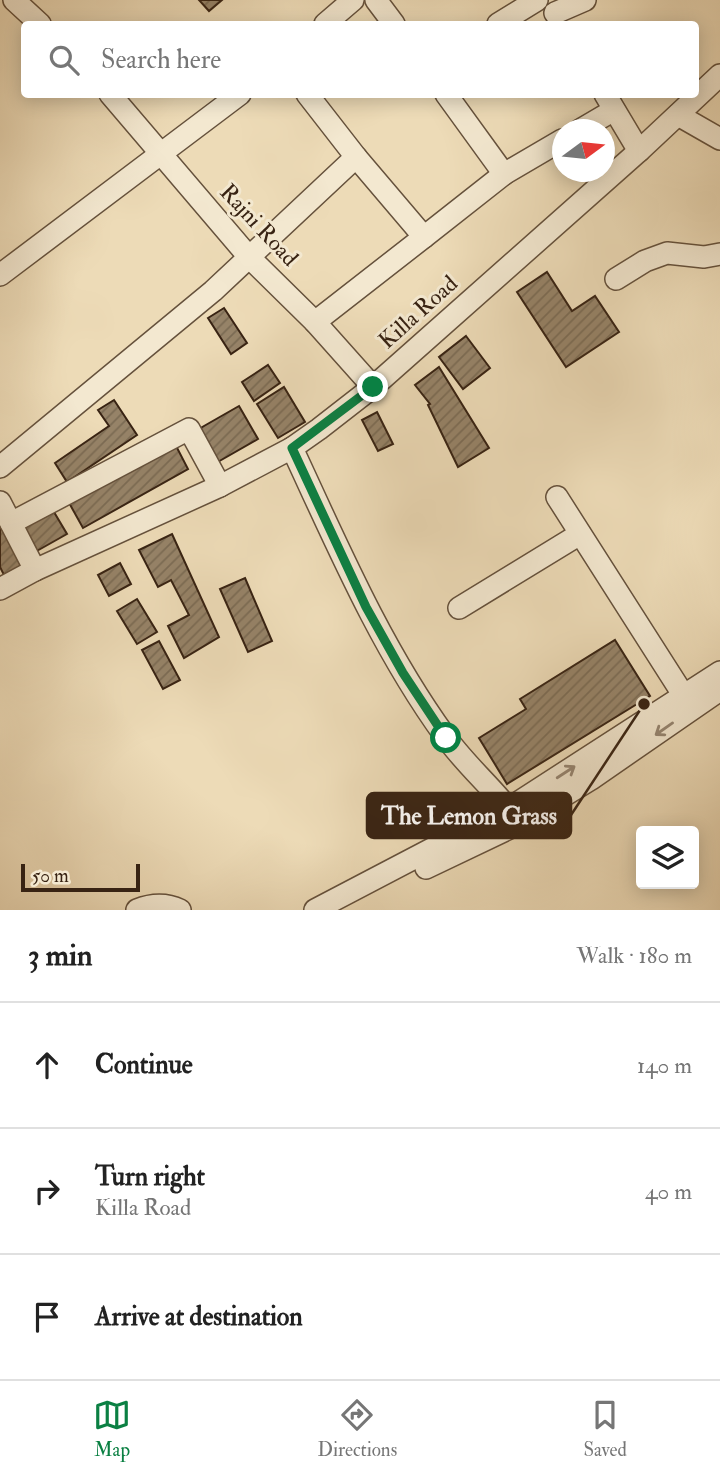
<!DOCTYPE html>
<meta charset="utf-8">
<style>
body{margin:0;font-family:"IM FELL Double Pica",serif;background:#f6f6f6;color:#222}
.controls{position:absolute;right:21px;bottom:21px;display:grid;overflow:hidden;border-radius:7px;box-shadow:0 4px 18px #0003}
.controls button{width:63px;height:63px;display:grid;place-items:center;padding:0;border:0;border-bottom:2px solid #e0e0e0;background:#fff;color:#222;font:35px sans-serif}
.compass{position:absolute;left:552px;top:119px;width:63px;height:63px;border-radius:50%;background:#fff;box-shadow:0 4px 18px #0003;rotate:75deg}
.scale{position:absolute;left:21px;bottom:18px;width:119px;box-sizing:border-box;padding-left:7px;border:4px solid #382313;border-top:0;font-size:19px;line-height:24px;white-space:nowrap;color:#382313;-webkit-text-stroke:5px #f3e8d0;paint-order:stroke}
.stop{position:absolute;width:21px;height:21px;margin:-16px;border:5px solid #0b8043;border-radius:50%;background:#fff}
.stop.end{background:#0b8043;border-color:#fff;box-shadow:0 2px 7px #0008}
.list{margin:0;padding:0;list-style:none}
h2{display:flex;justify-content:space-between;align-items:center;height:91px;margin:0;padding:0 28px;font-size:30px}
h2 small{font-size:23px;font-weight:400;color:#767676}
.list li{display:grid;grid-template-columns:46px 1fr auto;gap:21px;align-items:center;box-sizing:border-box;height:126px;padding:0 28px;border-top:2px solid #e0e0e0}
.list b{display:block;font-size:26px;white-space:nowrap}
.list p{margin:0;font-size:23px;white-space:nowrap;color:#767676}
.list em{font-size:23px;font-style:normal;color:#767676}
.icon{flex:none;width:38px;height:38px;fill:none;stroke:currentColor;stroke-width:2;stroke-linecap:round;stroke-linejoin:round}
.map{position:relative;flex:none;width:720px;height:910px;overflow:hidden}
.search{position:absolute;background:#fff;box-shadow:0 4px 18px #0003;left:21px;right:21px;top:21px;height:77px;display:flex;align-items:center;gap:18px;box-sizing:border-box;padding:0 24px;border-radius:7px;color:#767676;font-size:26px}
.sheet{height:469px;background:#fff}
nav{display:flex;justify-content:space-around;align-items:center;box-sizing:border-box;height:98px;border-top:2px solid #e0e0e0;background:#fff;font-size:19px;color:#767676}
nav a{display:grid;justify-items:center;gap:4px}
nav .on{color:#0b8043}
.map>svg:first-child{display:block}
</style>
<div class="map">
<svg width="720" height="910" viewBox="0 0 720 910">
<defs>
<pattern id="building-hatch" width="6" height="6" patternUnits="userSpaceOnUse" patternTransform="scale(1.75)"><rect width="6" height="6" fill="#968368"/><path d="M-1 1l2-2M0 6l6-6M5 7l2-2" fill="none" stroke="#7b6b54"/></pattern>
</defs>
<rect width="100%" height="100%" fill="#eddbb7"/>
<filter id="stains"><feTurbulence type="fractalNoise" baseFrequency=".00286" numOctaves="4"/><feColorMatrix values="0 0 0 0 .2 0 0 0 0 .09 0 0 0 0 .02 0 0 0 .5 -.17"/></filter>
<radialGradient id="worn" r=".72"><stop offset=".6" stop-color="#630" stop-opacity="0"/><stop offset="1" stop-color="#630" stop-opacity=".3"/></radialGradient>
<g fill="url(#building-hatch)" stroke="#382313" stroke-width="2">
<path d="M199,0H222L209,11Z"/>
<path d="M547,272L572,311L595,296L619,332L566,367L517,292Z"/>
<path d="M224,308L247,343L231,354L208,318Z"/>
<path d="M466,336L490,368L463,389L439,357Z"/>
<path d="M268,365L280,383L254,401L242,382Z"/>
<path d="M439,367L489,448L458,467L428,405L430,404L415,385Z"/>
<path d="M284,387L305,422L278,438L257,404Z"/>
<path d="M114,400L137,435L67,482L55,463L109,426L98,410Z"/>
<path d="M239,406L258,439L216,463L197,430Z"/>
<path d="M377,412L393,444L378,451L362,420Z"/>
<path d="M174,442L188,469L83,528L68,501Z"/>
<path d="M51,507L67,534L35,552L20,525Z"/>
<path d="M0,524L22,566L4,575L0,567Z"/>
<path d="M172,534L219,637L184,658L168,626L189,615L171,580L158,587L139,550Z"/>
<path d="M120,563L131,584L109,596L98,575Z"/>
<path d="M245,578L272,641L248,652L220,589Z"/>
<path d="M137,599L157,632L137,644L117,611Z"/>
<path d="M615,640L650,696L507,784L479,738L526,709L520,699Z"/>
<path d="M159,641L180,680L163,689L142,650Z"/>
</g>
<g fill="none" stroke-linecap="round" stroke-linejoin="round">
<defs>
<g id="minor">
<path d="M14,0L40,24"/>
<path d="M376,0L394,24"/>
<path d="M555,13L585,0"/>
<path d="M325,24L353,0"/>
<path d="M498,24L537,0"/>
<path d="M110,94L249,257L315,322L373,387"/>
<path d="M307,94L356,157L424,237L504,174L562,140"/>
<path d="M446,94L504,174"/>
<path d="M605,94L639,151"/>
<path d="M678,115L720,139"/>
<path d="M580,130L614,110"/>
<path d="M0,275L240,94"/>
<path d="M616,279L645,261L667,253L704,257L720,254"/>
<path d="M315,322L424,237"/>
<path d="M292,448C338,547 381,648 445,736C461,759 483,779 501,800"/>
<path d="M0,467L213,291L356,157"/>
<path d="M557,497L691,707"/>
<path d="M0,502L35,570"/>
<path d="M11,523L189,429L220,486"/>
<path d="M0,589L35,570L220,486L292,448L319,429L373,387L639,151L720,75"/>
<path d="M459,608L580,534"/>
<path d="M426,868L516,825L591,779L720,690"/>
<path d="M137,910C152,904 165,903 180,910"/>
<path d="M315,910L508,809L720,672"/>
</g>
</defs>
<use href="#minor" stroke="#65513c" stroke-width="24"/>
<use href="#minor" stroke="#f3e8d0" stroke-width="21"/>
</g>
<defs><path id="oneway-shaft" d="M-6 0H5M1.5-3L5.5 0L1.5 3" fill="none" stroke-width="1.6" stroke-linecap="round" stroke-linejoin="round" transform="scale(1.75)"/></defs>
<g stroke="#968672">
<use href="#oneway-shaft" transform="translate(664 729) rotate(145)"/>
<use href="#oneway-shaft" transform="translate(566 772) rotate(-33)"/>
</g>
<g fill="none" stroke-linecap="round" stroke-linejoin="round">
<path stroke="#0b8043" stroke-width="9" d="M373,387L292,448L366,607L403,673L446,738"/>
</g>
<g text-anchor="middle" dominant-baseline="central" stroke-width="6" stroke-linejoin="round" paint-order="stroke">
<g font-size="23" fill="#382313" stroke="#f3e8d0">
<text transform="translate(259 225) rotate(47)">Rajni Road</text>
<text transform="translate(418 312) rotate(-42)">Killa Road</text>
</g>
</g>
<path fill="none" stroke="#382313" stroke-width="2.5" d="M644 704L571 815"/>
<circle fill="#382313" stroke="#f3e8d0" stroke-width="2.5" cx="644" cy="704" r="7"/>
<rect fill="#382313" stroke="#382313" stroke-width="2.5" x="367" y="793" width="204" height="45" rx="7"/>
<g font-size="24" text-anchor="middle" font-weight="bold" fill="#fff">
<text x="469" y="824">The Lemon Grass</text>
</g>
<rect width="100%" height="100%" filter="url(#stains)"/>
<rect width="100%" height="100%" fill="url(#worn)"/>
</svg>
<div class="controls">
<button><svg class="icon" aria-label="layers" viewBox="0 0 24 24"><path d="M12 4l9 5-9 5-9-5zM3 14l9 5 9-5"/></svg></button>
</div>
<svg class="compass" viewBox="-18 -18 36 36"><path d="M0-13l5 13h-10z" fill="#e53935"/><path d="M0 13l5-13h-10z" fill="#767676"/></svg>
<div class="scale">50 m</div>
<div class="stop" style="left:446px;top:738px"></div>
<div class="stop end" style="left:373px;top:387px"></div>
<div class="search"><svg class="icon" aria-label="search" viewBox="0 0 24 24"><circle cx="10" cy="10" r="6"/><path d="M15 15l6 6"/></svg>Search here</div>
</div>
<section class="sheet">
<h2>3 min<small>Walk · 180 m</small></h2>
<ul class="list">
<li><svg class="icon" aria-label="ahead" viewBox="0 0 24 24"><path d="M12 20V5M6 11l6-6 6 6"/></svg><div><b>Continue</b></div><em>140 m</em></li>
<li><svg class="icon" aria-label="right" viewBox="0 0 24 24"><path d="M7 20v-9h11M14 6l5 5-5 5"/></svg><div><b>Turn right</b><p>Killa Road</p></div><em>40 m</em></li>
<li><svg class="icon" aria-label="arrive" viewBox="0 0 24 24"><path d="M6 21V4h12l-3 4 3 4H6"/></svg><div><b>Arrive at destination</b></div></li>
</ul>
</section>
<nav>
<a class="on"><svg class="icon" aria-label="map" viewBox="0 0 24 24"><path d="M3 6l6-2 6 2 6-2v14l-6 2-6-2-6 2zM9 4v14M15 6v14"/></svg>Map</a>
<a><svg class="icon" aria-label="directions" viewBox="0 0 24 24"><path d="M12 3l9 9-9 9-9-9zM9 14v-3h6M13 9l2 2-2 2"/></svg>Directions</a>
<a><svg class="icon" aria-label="saved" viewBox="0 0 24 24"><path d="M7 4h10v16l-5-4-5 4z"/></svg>Saved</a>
</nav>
